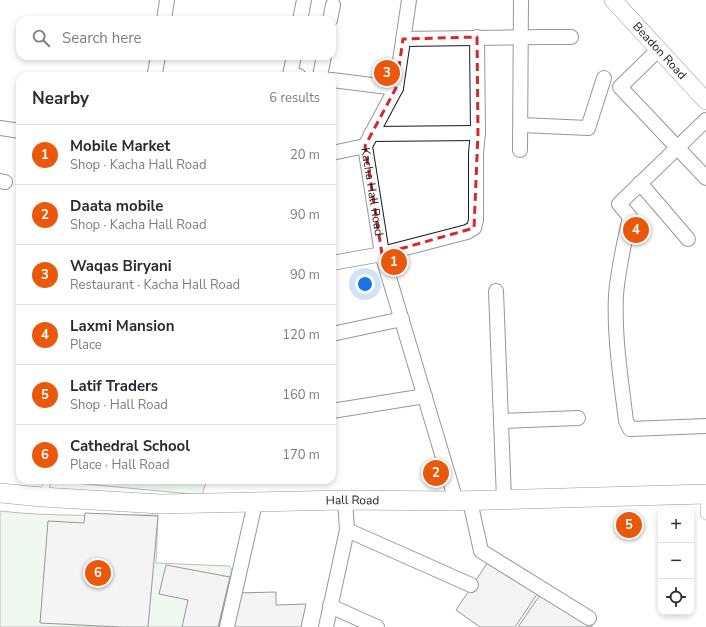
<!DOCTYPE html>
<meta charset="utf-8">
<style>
body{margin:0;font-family:"Nunito Sans",sans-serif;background:#f7f7f7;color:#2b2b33}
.controls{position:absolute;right:12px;bottom:12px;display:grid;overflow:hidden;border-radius:8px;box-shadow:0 2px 6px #0003}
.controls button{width:36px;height:36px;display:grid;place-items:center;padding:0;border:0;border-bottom:1px solid #e1e1e2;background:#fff;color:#2b2b33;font:20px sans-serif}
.you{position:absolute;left:365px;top:284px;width:14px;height:14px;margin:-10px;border:3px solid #fff;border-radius:50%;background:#1a73e8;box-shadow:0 0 0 6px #1a73e833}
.badge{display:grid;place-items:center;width:26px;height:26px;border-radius:50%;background:#ea580c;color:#fff;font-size:13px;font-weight:700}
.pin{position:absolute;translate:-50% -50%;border:2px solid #fff;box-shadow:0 1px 4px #0006}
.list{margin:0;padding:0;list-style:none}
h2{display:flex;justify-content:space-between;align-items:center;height:52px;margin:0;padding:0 16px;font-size:17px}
h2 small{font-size:13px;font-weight:400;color:#7c7c81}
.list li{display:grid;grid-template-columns:26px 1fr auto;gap:12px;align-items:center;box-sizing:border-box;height:60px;padding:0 16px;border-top:1px solid #e1e1e2}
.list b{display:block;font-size:15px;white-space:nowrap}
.list p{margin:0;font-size:13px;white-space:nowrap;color:#7c7c81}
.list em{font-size:13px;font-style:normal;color:#7c7c81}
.icon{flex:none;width:22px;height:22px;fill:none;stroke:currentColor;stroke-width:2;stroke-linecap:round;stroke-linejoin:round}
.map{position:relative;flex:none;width:706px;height:627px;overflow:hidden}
.search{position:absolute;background:#fff;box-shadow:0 2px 6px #0003;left:16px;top:16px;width:320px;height:44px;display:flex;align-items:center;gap:10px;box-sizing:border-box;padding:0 14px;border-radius:12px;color:#7c7c81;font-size:15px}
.panel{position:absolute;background:#fff;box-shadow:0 2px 6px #0003;left:16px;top:72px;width:320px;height:412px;border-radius:12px}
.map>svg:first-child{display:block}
</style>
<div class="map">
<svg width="706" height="627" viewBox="0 0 706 627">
<rect width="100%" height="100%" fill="#fff"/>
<g fill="#e0efe3" stroke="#6a6a6a">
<path d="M65,480H207L202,495L64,482Z"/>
<path d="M0,511C52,517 105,515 158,515L156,563L229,566L232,569L219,627H0Z"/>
</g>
<g fill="#e6e6e6" stroke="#1a1a1a">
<path d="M85,513L158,516L148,627H121L40,623L48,521L84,523Z"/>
<path d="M490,559L540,590L515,627H480L456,610Z"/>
<path d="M166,565L230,577L218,627H182L188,600L159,594Z"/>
<path d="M276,592V605L306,604L301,627H230L237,593Z"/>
<path d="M542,592L593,627H518Z"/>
</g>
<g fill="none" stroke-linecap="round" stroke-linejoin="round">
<defs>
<g id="service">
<path d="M43,495L48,480"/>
<path d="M704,495V514L706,516"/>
</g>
<g id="minor">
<path id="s1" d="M409,0L396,88L365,146L378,228L382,254L456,501"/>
<path d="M164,20L167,0"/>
<path d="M300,20L304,0"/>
<path d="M330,20L333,5"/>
<path d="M403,39L545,37H571"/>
<path d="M659,49L620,87L706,178"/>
<path d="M294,56L290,75L299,76"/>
<path d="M155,73L158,56"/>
<path d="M320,76L324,56"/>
<path d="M332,80L396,88"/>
<path d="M706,120L619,204L630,217C624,243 618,269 616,295C614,337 621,380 626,421L630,429L706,426"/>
<path d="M521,125L588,128L604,78"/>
<path d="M0,128L20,131"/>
<path d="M371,134L478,133"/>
<path d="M520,150L521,0"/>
<path d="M332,153L365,146"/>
<path d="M0,181L5,182"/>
<path d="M640,183L688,239"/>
<path d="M332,263L382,254L467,232L474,228L476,220V153L478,133L477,37"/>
<path d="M496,291L504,499"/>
<path d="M332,334L402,319"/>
<path d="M332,411L425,396"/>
<path d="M501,421L578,418"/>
<path d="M470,501L481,551L589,618"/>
<path d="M347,530L471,585"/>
<path d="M330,606L377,627"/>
<path d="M227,627L255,503"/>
<path d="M326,627L347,530L345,500"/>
</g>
<g id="tertiary">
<path id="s2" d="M613,0L706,101"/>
</g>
<g id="secondary">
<path id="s3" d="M0,493L42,497L160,504L345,500L456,501L706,494"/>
</g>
</defs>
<use href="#service" stroke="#1a1a1a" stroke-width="8"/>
<use href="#minor" stroke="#1a1a1a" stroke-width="16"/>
<use href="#tertiary" stroke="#1a1a1a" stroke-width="18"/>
<use href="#secondary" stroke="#1a1a1a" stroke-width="20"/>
<use href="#service" stroke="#fff" stroke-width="7"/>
<use href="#minor" stroke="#fff" stroke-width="14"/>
<use href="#tertiary" stroke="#fff" stroke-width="17"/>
<use href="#secondary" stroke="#fff" stroke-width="19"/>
</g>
<path d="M0 0H706V627H0ZM477,37L478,133L474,228L382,254L365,146L396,88L403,39Z" fill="#fff" fill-opacity=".55" fill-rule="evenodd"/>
<path fill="none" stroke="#d62828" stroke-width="3" stroke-dasharray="8 5" stroke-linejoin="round" d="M477,37L478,133L474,228L382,254L365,146L396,88L403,39Z"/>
<g text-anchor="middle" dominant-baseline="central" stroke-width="3" stroke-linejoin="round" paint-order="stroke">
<g font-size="12" fill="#1a1a1a" stroke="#fff">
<text stroke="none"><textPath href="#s2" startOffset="69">Beadon Road</textPath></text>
<text stroke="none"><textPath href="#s1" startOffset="201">Kacha Hall Road</textPath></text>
<text stroke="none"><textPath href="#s3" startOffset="353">Hall Road</textPath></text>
</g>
</g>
</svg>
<div class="controls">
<button>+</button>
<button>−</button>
<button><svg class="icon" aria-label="locate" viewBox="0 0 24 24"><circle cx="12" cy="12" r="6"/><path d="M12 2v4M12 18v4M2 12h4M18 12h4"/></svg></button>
</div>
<div class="you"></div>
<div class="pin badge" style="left:394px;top:262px">1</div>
<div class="pin badge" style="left:436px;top:473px">2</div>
<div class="pin badge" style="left:387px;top:73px">3</div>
<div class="pin badge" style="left:636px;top:230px">4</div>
<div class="pin badge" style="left:629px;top:525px">5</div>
<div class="pin badge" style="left:98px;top:573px">6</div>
<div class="search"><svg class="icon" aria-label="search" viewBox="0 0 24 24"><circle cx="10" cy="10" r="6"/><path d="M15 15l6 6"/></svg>Search here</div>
<section class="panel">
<h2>Nearby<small>6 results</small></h2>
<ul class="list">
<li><span class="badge">1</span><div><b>Mobile Market</b><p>Shop · Kacha Hall Road</p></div><em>20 m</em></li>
<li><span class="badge">2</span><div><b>Daata mobile</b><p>Shop · Kacha Hall Road</p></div><em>90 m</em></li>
<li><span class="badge">3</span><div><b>Waqas Biryani</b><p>Restaurant · Kacha Hall Road</p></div><em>90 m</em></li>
<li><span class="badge">4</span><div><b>Laxmi Mansion</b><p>Place</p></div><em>120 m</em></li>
<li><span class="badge">5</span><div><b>Latif Traders</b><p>Shop · Hall Road</p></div><em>160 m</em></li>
<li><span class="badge">6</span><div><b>Cathedral School</b><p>Place · Hall Road</p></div><em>170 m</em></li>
</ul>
</section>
</div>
